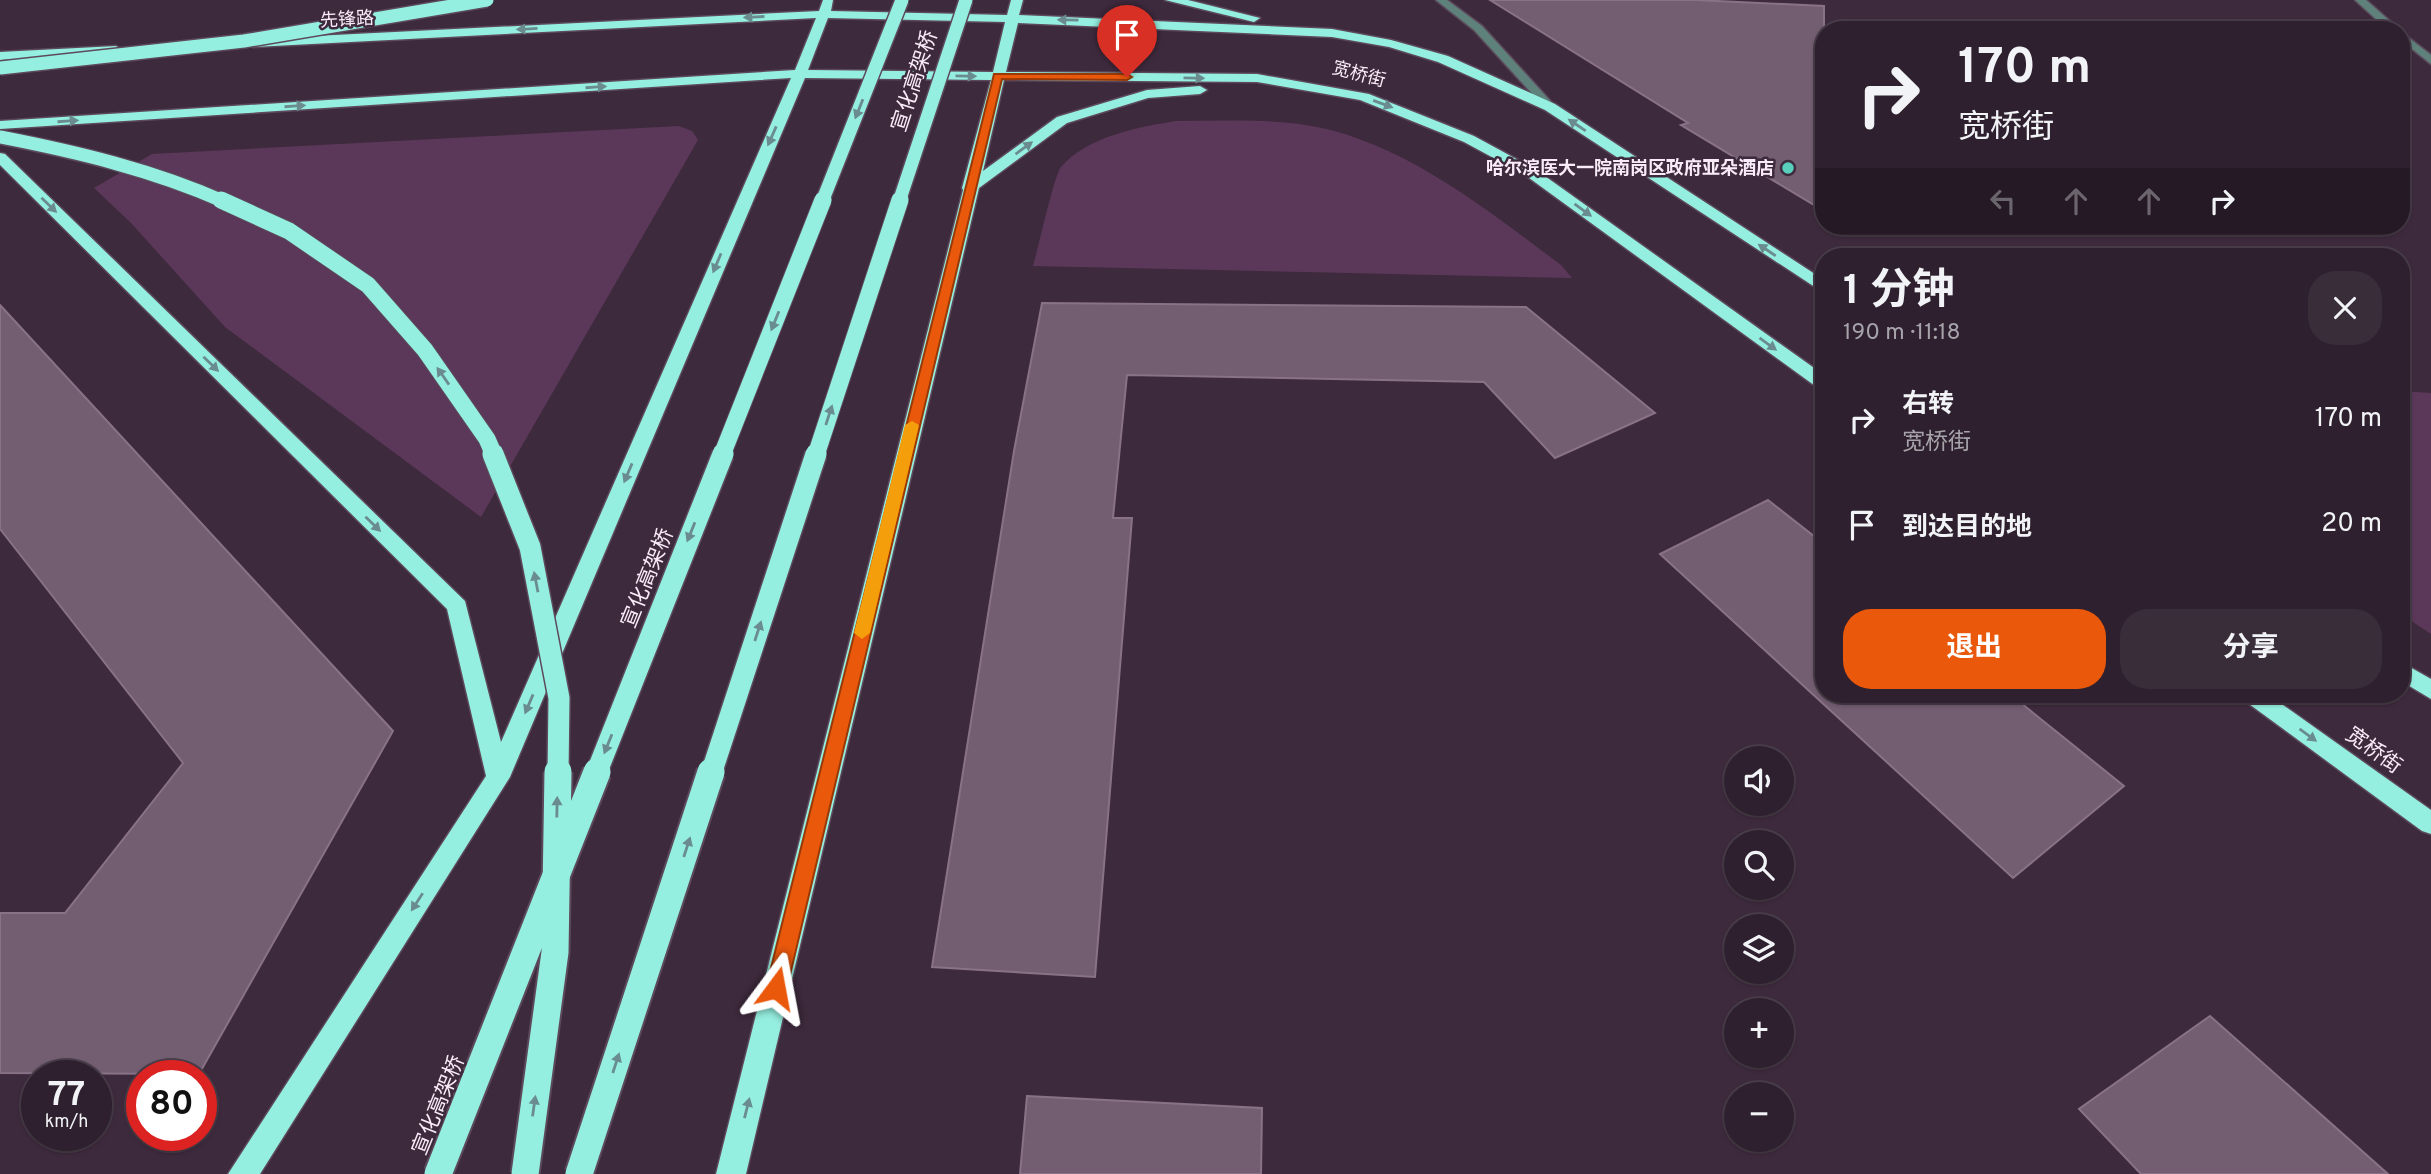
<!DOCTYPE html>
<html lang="zh">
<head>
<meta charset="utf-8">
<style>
  :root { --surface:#2e202e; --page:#3a2d3a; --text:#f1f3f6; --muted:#a7a3aa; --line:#493e4a; --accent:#ea580c }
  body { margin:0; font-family:Overpass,"Noto Sans SC",sans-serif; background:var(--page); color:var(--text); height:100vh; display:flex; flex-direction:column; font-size:26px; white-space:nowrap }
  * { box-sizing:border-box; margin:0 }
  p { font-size:23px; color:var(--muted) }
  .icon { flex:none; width:38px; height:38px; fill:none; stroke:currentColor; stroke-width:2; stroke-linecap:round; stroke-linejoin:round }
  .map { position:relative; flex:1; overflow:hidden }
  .drawer { position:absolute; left:1815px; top:248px; width:595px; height:455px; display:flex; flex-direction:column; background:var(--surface); border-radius:28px; box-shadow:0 2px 5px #0004,0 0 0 2px var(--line) }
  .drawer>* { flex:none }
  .top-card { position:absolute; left:1815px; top:21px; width:595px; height:214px; border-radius:28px; box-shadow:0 2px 5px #0004,0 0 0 2px var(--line); background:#2e202e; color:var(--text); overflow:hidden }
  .fabs { position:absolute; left:1724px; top:746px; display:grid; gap:14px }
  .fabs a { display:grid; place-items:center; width:70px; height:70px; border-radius:50%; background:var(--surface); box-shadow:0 2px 5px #0004,0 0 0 2px var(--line); font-size:35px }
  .speed { position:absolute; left:21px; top:1060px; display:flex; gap:14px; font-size:35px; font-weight:700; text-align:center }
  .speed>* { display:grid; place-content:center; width:91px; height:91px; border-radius:50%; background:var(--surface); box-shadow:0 2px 5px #0004,0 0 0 2px var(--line); line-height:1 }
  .speed small { font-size:18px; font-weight:400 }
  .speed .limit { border:10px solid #d22; background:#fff; color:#111 }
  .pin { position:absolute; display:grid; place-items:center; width:60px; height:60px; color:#fff; margin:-72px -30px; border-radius:50% 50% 50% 0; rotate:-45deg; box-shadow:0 0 7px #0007 }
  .pin .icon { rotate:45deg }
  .me { position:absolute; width:77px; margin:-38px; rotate:13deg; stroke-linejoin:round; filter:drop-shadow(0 0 5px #0008) }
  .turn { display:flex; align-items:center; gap:24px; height:147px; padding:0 28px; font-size:32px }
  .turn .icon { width:91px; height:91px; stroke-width:2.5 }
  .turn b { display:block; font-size:49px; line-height:60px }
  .lanes { display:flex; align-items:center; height:66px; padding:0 28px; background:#0003; justify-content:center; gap:35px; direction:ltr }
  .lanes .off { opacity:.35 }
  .round { display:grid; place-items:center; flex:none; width:74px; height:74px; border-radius:28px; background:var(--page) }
  .headline { display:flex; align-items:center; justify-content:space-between; height:119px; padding:0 28px }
  h1 { font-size:42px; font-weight:700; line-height:52px }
  .primary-button { display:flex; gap:14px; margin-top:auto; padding:14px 28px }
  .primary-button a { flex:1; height:80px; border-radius:28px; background:var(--accent); color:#fff; font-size:28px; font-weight:700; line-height:80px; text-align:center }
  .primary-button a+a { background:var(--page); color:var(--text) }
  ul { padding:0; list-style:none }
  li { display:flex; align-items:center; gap:21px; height:105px; padding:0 28px }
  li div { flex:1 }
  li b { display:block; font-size:26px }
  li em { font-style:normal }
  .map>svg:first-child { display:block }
  .green { fill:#5b3859 }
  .building { fill:#735d71; stroke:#897287; stroke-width:2 }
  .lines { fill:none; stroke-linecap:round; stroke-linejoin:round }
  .minor-casing { stroke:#5c495b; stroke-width:3 }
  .highway-casing { stroke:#5c495b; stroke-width:3 }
  .minor { fill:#5f817b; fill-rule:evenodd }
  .highway { fill:#95efe0; fill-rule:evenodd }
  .highway-bridge-far3-casing { stroke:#5c495b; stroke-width:16; stroke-linecap:butt }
  .highway-bridge-far2-casing { stroke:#5c495b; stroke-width:19; stroke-linecap:butt }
  .highway-bridge-far1-casing { stroke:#5c495b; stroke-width:24; stroke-linecap:butt }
  .highway-bridge-casing { stroke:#5c495b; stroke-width:31; stroke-linecap:butt }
  .highway-bridge-far3 { stroke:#95efe0; stroke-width:13 }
  .highway-bridge-far2 { stroke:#95efe0; stroke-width:17 }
  .highway-bridge-far1 { stroke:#95efe0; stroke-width:21 }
  .highway-bridge { stroke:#95efe0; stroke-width:27 }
  .oneway { fill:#6a8c8e }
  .route { fill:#ea580c; stroke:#983908; stroke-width:2 }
  .slow { fill:#f59e0b }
  .poi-dot { fill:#5acebd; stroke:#3e2a3d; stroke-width:2.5 }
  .labels { text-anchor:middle; stroke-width:5; stroke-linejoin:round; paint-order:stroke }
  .far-street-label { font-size:18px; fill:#f9ecf8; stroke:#3e2a3d }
  .far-poi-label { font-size:18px; font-weight:bold; fill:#f9ecf8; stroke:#3e2a3d; text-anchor:end }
  .street-label { font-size:21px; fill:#f9ecf8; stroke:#3e2a3d }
</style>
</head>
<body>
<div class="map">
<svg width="2431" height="1174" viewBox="0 0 2431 1174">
  <rect width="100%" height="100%" fill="#3e2a3d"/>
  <g class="green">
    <path d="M1176,121C1217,121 1259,119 1299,124C1396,136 1486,209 1561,265L1572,278L1033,266C1038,250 1054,175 1061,167C1088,136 1139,127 1176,121Z"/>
    <path d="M679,126L692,131L698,140L481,517L225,327L131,223L94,188L152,154Z"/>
    <path d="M2401,391L2431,393V634L2401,614Z"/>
  </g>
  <g class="building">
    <path d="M1490,0H1696L1824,6V211L1681,125L1688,123Z"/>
    <path d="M1042,303L1526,307L1655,413L1555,458L1484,382L1127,375L1113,518H1132L1095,977L932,967L1014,451Z"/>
    <path d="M0,305L393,731L199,1074L0,1073V913H65L183,763L0,529Z"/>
    <path d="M1768,500L1824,544V695H2011L2124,786L2013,878L1660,554Z"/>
    <path d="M2210,1016L2388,1174H2141L2079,1109Z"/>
    <path d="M1027,1096L1262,1108L1261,1174H1020Z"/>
  </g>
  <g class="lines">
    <defs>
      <g id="minor">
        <path d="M1436,0H1447L1482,26L1554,105V109H1546L1474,30Z"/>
        <path d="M2355,0H2366L2400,30H2388Z"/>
        <path d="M2401,32L2431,55V64L2401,40Z"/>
      </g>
      <g id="highway">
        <path d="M823,0H833L831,11L1007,15L1011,0H1023L1019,15L1332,29L1391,40L1448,56L1555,104L1824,280V293L1545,110L1438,62L1389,47L1332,37L1018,23L1006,72L1257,74L1369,94L1474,136L1535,169L1824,375V389L1818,388L1525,175L1464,142L1360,100L1257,82L1004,80L983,171L1057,117L1147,90L1200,86L1207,90L1200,94L1148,98L1067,123L979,188L746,1174H716L963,190L962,188L991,80L805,78L510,777L260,1174H228L486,776L447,609L0,165V153L5,154L465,601L501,742L791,78L0,129V121L795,70L816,18L253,47L247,43L253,39L819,11ZM828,18L1005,22L993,72L808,70Z"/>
        <path d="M1165,0H1188L1260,18L1254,22Z"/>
        <path d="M116,46L122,50L121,53L0,60V52Z"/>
        <path d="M2401,662L2431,679V699L2401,681Z"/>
        <path d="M2242,695H2269L2431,810V834L2422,831L2245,701Z"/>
      </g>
    </defs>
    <use href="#minor" class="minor-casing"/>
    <use href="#highway" class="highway-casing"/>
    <use href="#minor" class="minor"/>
    <use href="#highway" class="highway"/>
    <defs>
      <g id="highway-bridge-far3">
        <path d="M0,68L244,41L487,0"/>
        <path d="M0,137C77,152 153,170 225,202"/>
        <path d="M822,202L902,0"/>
        <path d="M899,202L966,0"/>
      </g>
      <g id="highway-bridge-far2">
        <path d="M221,200L289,231L368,285L425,350L487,439L494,455"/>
        <path d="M722,455L823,200"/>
        <path d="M816,455L900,200"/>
      </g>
      <g id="highway-bridge-far1">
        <path d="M493,454L530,547L559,698L558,774"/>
        <path d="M596,774L723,454"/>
        <path d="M711,774L816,454"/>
      </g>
      <g id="highway-bridge">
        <path d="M438,1174L597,772"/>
        <path d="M525,1174L555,952L558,772"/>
        <path d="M579,1174L711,772"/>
      </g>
    </defs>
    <use href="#highway-bridge-far3" class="highway-bridge-far3-casing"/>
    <use href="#highway-bridge-far2" class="highway-bridge-far2-casing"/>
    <use href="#highway-bridge-far1" class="highway-bridge-far1-casing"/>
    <use href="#highway-bridge" class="highway-bridge-casing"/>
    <use href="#highway-bridge-far3" class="highway-bridge-far3"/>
    <use href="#highway-bridge-far2" class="highway-bridge-far2"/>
    <use href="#highway-bridge-far1" class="highway-bridge-far1"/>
    <use href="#highway-bridge" class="highway-bridge"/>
  </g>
  <defs><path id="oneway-solid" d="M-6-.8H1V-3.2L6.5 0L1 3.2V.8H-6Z" transform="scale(1.75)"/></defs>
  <g class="oneway">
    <use href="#oneway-solid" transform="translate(754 17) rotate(177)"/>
    <use href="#oneway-solid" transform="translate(1068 20) rotate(-179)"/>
    <use href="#oneway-solid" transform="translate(527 29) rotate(177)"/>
    <use href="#oneway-solid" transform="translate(966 76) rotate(1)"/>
    <use href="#oneway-solid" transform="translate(1194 78) rotate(1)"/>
    <use href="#oneway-solid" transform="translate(596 87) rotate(-4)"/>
    <use href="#oneway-solid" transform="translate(1383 104) rotate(20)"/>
    <use href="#oneway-solid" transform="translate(295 106) rotate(-4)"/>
    <use href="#oneway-solid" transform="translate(859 109) rotate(112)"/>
    <use href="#oneway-solid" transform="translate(68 121) rotate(-4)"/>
    <use href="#oneway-solid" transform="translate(1577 125) rotate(-146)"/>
    <use href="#oneway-solid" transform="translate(772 136) rotate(114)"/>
    <use href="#oneway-solid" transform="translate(1024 148) rotate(-36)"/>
    <use href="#oneway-solid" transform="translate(49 205) rotate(44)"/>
    <use href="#oneway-solid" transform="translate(1583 210) rotate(36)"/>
    <use href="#oneway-solid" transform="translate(1767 250) rotate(-146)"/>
    <use href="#oneway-solid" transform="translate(717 263) rotate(113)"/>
    <use href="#oneway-solid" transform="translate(775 321) rotate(112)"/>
    <use href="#oneway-solid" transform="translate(1768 344) rotate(36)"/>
    <use href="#oneway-solid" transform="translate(211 364) rotate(44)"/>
    <use href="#oneway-solid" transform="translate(443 376) rotate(-125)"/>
    <use href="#oneway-solid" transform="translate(829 415) rotate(-72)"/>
    <use href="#oneway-solid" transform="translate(628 473) rotate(113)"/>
    <use href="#oneway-solid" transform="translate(373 524) rotate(44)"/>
    <use href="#oneway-solid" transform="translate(691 532) rotate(112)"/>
    <use href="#oneway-solid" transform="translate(536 582) rotate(-101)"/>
    <use href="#oneway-solid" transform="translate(758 631) rotate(-72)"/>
    <use href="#oneway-solid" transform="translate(529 704) rotate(113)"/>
    <use href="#oneway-solid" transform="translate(2308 735) rotate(36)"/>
    <use href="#oneway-solid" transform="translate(608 744) rotate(112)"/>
    <use href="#oneway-solid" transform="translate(557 807) rotate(-89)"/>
    <use href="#oneway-solid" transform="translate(687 847) rotate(-72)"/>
    <use href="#oneway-solid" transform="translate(417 902) rotate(123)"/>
    <use href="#oneway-solid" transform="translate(616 1063) rotate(-72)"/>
    <use href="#oneway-solid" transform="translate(534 1106) rotate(-82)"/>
    <use href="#oneway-solid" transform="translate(747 1108) rotate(-76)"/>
  </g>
  <path class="route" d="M994,74H1127L1132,77L1127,80L1002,79L787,988L784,994L776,997L769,994L766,988Z"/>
  <path class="slow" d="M912,421L919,425L870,633L862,639L854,633L905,425Z"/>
  <circle class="poi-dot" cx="1788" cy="168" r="7"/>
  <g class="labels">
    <g class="far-street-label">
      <text transform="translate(347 19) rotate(-3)" y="6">先锋路</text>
      <text transform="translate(1359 74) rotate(15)" y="6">宽桥街</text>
    </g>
    <g class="far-poi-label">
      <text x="1774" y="174">哈尔滨医大一院南岗区政府亚朵酒店</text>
    </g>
    <g class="street-label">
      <text transform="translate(914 81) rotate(-72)" y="7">宣化高架桥</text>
      <text transform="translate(647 578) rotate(-68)" y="7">宣化高架桥</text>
      <text transform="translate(2374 750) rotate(36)" y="7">宽桥街</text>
      <text transform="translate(438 1105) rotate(-68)" y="7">宣化高架桥</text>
    </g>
  </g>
</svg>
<div class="fabs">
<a><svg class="icon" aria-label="sound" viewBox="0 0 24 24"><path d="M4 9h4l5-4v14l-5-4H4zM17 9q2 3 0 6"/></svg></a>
<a><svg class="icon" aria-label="search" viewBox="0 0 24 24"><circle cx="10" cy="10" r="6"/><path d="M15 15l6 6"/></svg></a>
<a><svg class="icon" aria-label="layers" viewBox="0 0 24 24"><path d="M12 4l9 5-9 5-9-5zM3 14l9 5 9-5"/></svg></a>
<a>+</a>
<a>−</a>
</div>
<div class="speed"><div>77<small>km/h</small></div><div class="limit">80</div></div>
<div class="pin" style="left:1127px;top:77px;background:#d93025"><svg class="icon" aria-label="arrive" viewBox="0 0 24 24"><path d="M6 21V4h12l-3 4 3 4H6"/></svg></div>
<svg class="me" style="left:776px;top:988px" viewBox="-20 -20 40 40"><path d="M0-17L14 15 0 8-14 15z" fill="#ea580c" stroke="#fff" stroke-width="4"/></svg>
<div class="top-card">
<div class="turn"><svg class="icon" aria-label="right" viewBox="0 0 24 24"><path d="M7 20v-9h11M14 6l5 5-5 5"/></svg><div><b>170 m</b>宽桥街</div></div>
<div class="lanes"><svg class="icon off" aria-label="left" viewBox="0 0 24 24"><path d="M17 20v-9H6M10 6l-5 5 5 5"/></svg><svg class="icon off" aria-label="ahead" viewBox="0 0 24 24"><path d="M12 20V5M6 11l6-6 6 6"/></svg><svg class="icon off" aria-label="ahead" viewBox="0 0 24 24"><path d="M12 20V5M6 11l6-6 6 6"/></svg><svg class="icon" aria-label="right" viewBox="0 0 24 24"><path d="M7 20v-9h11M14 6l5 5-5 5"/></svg></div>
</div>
<section class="drawer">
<div class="headline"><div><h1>1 分钟</h1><p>190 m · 11:18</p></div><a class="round"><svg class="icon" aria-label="close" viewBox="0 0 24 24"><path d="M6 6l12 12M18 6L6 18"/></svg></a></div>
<ul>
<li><svg class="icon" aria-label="right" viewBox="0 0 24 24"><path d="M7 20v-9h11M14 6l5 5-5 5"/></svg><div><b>右转</b><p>宽桥街</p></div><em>170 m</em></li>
<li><svg class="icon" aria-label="arrive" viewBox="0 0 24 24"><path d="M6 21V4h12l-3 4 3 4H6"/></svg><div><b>到达目的地</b></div><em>20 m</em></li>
</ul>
<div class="primary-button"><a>退出</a><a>分享</a></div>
</section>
</div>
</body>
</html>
